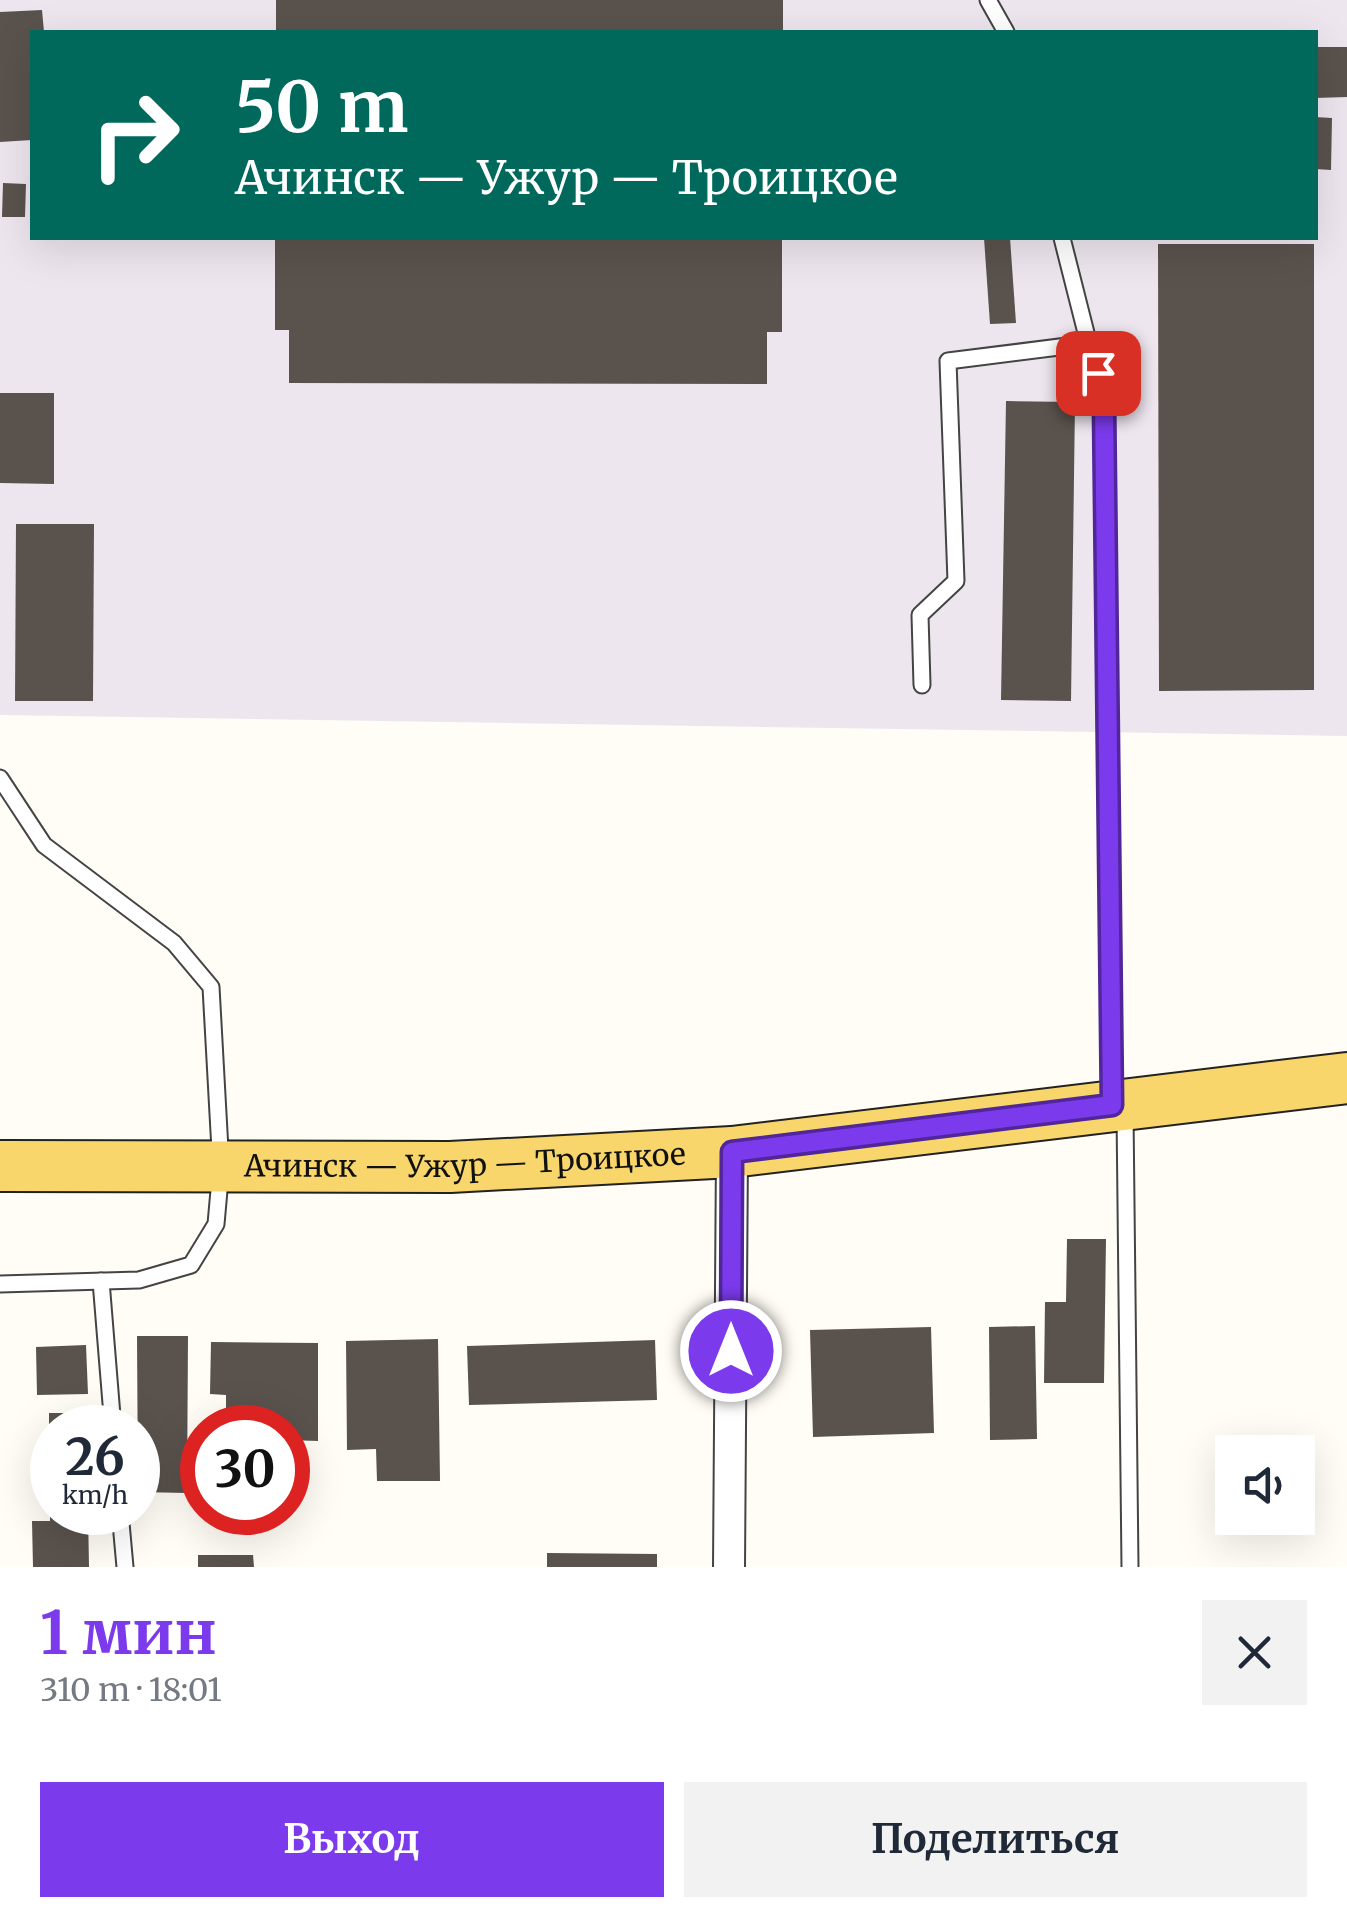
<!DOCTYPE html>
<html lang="ru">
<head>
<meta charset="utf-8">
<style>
  :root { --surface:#fff; --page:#f2f2f3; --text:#1f2937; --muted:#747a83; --accent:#7c3aed }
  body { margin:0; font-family:Merriweather,serif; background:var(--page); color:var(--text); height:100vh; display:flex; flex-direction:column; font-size:38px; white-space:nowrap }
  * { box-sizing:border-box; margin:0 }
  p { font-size:32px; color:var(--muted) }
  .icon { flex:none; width:55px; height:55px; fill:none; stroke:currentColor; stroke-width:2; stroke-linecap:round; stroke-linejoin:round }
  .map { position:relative; height:1567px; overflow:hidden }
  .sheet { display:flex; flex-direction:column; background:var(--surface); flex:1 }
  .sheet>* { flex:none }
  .guide { position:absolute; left:30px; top:30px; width:1288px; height:210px; border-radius:0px; box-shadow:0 10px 40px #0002; background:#00695c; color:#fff; overflow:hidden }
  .controls { position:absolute; left:1215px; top:1435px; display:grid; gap:20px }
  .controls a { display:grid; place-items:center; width:100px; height:100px; border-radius:0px; background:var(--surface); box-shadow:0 10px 40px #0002; font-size:50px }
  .speed { position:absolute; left:30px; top:1405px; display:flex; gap:20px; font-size:50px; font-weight:700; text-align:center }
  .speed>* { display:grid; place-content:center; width:130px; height:130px; border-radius:50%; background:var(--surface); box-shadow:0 10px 40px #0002; line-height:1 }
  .speed small { font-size:25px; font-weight:400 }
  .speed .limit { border:15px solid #d22; background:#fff; color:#111 }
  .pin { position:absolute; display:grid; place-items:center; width:85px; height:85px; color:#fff; margin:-42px; border-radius:20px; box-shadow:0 5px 15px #0006 }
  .me { position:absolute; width:110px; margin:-55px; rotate:0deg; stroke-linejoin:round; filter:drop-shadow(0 0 8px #0008) }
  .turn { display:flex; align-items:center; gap:35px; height:210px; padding:0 40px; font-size:45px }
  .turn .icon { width:130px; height:130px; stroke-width:2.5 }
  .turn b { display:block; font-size:70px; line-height:85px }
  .round { display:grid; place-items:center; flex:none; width:105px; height:105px; border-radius:0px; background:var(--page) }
  .overview { display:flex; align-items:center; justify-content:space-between; height:170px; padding:0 40px }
  h1 { font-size:60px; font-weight:700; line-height:75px; color:var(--accent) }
  .action { display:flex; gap:20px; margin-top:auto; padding:20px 40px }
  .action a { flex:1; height:115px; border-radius:0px; background:var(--accent); color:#fff; font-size:40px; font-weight:700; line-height:115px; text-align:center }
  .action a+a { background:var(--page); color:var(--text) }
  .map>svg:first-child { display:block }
  .industrial { fill:#eee6ef; fill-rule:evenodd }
  .building { fill:#5a524d }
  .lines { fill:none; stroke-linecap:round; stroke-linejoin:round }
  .service-casing { stroke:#444; stroke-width:19 }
  .minor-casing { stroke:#444; stroke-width:34 }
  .primary-casing { stroke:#222; stroke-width:54 }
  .service { stroke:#fff; stroke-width:15 }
  .minor { stroke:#fff; stroke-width:30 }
  .primary { stroke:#f9d66b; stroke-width:50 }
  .route-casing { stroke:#51269a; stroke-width:25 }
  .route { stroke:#7c3aed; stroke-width:18 }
  .labels { text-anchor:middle; stroke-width:10; stroke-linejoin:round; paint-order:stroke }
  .street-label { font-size:30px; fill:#111; stroke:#fff }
</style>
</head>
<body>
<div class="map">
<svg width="1347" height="1567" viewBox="0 0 1347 1567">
  <rect width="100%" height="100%" fill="#fffdf5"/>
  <path class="industrial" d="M0,0H1347V736L0,715ZM32,32H1315V238H32Z"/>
  <g class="building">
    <rect x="276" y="0" width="507" height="32"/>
    <path d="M42,10L44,32H32V140L0,142V12Z"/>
    <path d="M1315,47H1347V97L1315,98Z"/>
    <path d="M1315,117L1332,118L1331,170L1315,169Z"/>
    <path d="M3,183L26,184L25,217H2Z"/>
    <path d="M275,238H782V332H767V384L289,383V330H275Z"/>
    <path d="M984,238H1010L1016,323L990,324Z"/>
    <path d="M1158,244H1314V690L1159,691Z"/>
    <path d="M0,393H54V484L0,483Z"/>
    <path d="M1006,401L1075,402L1071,701L1001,700Z"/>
    <path d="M16,524H94L93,701H15Z"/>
    <path d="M1067,1239H1106L1104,1383H1044L1045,1302H1066Z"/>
    <path d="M1035,1326L1037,1439L990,1440L989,1327Z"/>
    <path d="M931,1327L934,1433L813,1437L810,1330Z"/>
    <path d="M137,1336H188L187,1493L138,1492Z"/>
    <path d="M438,1339L440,1481H377L376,1449L347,1450L346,1341Z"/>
    <path d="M655,1340L657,1400L469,1405L467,1346Z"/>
    <path d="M211,1342L318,1343V1441L288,1440V1428H226V1395L210,1394Z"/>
    <path d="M86,1345L88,1394L37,1395L36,1347Z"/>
    <rect x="49" y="1413" width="38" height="15"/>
    <path d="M50,1512H88L89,1567H33L32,1521H50Z"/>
    <path d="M547,1553L657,1554V1567H547Z"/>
    <path d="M198,1555H253L254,1567H198Z"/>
  </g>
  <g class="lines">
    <defs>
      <g id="service">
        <path d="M988,0L1006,32"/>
        <path d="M1062,238L1104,404L1112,1101"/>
        <path d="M922,685L920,615L956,581L948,361L1091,343"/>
        <path d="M0,778L44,845L174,943L211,987L221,1168L216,1224L191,1265L139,1280L0,1284"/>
        <path d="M1125,1113L1130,1567"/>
        <path d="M101,1281L113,1428"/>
        <path d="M120,1512L125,1567"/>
      </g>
      <path id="minor" d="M729,1567L732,1152"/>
      <g id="primary">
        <path id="s1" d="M0,1166L450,1167L732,1152L1347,1078"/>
      </g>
    </defs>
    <use href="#service" class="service-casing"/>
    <use href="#minor" class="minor-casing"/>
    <use href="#primary" class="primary-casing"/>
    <use href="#service" class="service"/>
    <use href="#minor" class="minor"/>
    <use href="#primary" class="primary"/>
  </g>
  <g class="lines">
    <defs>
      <path id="route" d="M731,1351L732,1152L1112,1105L1104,404L1098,373"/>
    </defs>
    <use href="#route" class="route-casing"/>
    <use href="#route" class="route"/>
  </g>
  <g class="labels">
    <g class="street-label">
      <text dy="10" stroke="none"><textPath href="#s1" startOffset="465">Ачинск — Ужур — Троицкое</textPath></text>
    </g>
  </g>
</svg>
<div class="controls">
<a><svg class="icon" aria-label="sound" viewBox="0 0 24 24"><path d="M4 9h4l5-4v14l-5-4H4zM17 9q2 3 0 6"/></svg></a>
</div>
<div class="speed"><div>26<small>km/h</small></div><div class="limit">30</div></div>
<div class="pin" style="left:1098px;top:373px;background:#d93025"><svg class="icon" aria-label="arrive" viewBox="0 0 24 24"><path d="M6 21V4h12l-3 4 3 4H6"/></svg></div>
<svg class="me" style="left:731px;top:1351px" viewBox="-20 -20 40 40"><circle r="17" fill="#7c3aed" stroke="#fff" stroke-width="3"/><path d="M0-11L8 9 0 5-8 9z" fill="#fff"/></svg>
<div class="guide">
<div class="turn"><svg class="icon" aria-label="right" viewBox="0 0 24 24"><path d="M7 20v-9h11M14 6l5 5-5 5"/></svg><div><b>50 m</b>Ачинск — Ужур — Троицкое</div></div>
</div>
</div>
<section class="sheet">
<div class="overview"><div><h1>1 мин</h1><p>310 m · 18:01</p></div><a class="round"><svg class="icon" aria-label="close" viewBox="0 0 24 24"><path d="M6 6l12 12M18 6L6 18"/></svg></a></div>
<div class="action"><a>Выход</a><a>Поделиться</a></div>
</section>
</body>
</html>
